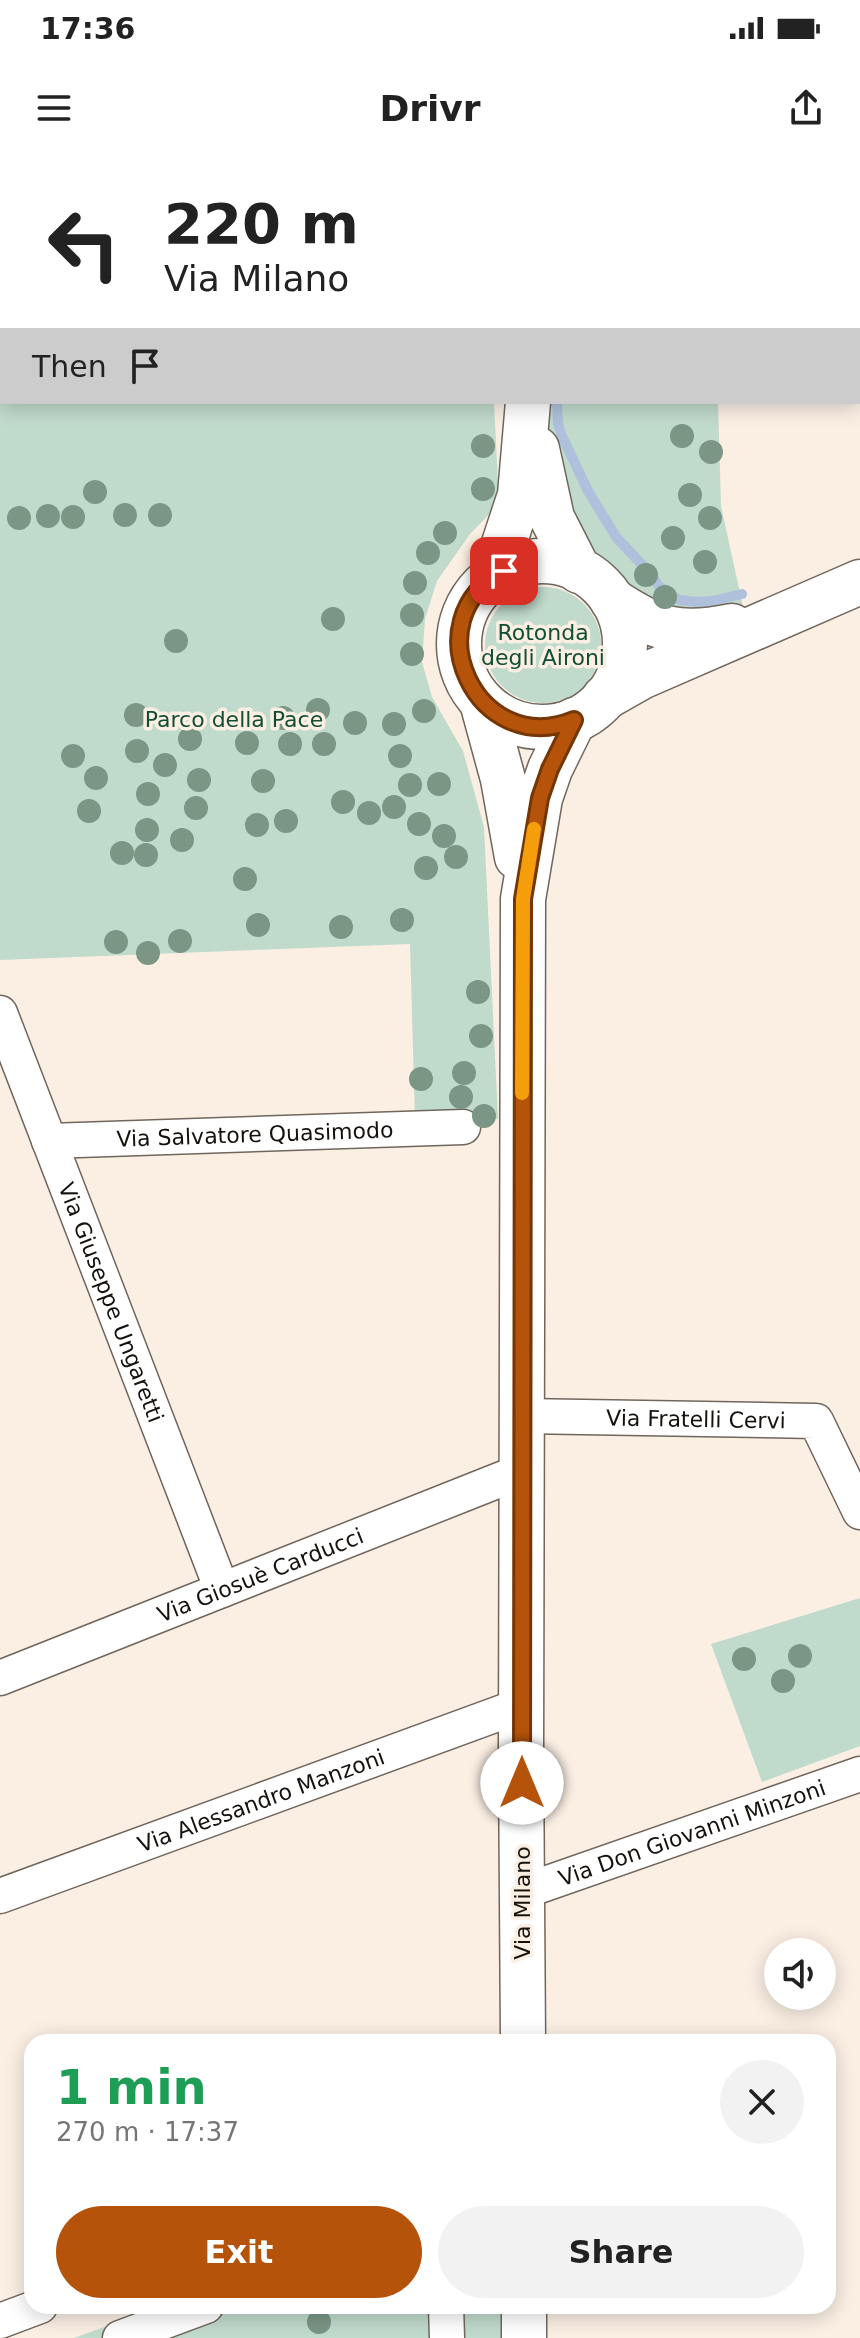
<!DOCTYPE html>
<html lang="en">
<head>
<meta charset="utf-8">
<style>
  :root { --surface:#fff; --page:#f2f2f2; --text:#222; --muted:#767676; --accent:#b45309 }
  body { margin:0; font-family:"DejaVu Sans",sans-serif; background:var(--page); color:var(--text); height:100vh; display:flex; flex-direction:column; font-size:30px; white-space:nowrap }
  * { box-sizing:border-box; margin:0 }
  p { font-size:26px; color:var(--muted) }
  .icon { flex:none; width:44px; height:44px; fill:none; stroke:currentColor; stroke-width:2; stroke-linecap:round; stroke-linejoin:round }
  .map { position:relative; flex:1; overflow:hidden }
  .sheet { position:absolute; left:24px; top:1874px; width:812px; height:280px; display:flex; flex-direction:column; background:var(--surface); border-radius:24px; box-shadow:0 4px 20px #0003 }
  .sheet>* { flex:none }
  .hud { position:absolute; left:0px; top:0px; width:860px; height:244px; box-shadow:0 4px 20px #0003; background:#fff; color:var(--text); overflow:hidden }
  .fabs { position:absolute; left:764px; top:1778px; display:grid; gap:16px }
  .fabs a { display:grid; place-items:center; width:72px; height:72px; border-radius:50%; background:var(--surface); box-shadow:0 4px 20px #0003; font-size:40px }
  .pin { position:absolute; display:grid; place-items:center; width:68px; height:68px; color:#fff; margin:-34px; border-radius:16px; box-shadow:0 4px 12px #0006 }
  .me { position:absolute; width:88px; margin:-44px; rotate:0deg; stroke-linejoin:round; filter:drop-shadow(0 0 6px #0008) }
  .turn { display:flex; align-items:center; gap:28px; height:168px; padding:0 32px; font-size:36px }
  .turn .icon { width:104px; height:104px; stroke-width:2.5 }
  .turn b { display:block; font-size:56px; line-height:68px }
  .then { display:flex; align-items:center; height:76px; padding:0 32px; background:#0003; gap:16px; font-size:30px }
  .round { display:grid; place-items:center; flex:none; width:84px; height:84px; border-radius:42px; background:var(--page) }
  .head { display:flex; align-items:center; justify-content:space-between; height:136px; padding:0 32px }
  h1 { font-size:48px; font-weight:700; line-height:60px; color:#1e9e55 }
  .action { display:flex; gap:16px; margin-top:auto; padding:16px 32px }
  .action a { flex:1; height:92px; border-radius:48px; background:var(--accent); color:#fff; font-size:32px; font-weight:700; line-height:92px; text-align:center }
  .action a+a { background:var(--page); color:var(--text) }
  .status { display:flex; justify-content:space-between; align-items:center; height:56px; padding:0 40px; background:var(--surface); direction:ltr }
  .status svg { height:22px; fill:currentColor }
  header { display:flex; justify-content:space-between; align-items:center; height:104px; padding:0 32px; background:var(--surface); font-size:36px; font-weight:700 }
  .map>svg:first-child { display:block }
  .green { fill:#c0dacc }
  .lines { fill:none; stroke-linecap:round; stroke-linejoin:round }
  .stream { stroke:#aec0db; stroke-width:10 }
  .street-casing { stroke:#70665c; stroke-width:37 }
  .secondary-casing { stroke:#70665c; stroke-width:47 }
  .street { stroke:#fff; stroke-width:34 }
  .secondary { stroke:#fff; stroke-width:44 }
  .tree { fill:#7b9684 }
  .route-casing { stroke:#753606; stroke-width:20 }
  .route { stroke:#b45309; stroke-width:14 }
  .slow { stroke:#f59e0b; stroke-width:14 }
  .labels { text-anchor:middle; stroke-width:7; stroke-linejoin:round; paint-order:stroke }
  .park-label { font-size:22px; fill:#124e36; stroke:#fbefe4 }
  .street-label { font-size:22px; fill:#15110d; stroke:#fbefe4 }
</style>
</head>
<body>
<div class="status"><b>17:36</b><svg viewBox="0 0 49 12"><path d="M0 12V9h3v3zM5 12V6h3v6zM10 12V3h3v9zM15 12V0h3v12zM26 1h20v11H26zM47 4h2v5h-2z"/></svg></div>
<header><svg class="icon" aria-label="menu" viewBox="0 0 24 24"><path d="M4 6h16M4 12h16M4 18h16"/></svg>Drivr<svg class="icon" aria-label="share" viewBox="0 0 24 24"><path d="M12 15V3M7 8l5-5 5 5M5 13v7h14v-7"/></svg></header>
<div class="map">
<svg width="860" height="2178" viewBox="0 0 860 2178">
  <rect width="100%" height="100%" fill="#fbefe4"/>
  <g class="green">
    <path d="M0,0H483V2H2V242H494L499,344L470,374L437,421L425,459L422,502L432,537L463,591L484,667L498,959H415L410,784L0,800Z"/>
    <path d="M546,242H718L721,346L745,456L660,458L617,422L588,393L552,316Z"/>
    <circle cx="543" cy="485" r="58"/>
    <path d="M860,1438V1586L762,1622L711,1484Z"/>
    <path d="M163,2146H505V2178H74Z"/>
  </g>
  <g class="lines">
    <g class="stream">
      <path d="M541,0V2"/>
      <path d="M557,242L558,264L562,276L588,331L616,377L649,412L659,426L679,440L697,442L712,441L742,434"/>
    </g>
    <defs>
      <g id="street">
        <path id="s1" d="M0,853L222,1430"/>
        <path id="s2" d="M49,981L463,967"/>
        <path id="s3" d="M522,1256L816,1261L860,1352"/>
        <path id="s4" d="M0,1518L522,1311"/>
        <path id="s5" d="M522,1732L860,1614"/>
        <path id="s6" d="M0,1736L522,1545"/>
        <path d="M446,2146L447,2178"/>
        <path d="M0,2161L40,2146"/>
        <path d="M120,2178L206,2146"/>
      </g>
      <g id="secondary">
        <path d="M515,0L516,2"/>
        <path d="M537,289L552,358L579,411"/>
        <circle cx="542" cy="484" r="83"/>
        <path d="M493,417L520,335L528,242"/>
        <path d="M612,440C657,470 678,477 732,466"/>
        <path d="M604,538L641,517L860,422"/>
        <path d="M482,542L503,619L517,697"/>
        <path d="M523,1882L521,1596L523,739L540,638L550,609L574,560"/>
        <path d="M524,2146V2178"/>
      </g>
    </defs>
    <use href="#street" class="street-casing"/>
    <use href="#secondary" class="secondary-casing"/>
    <use href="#street" class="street"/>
    <use href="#secondary" class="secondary"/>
  </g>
  <g class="tree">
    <circle cx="682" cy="276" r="12"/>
    <circle cx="483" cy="286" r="12"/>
    <circle cx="711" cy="292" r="12"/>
    <circle cx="483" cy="329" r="12"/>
    <circle cx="95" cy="332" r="12"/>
    <circle cx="690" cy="335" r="12"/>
    <circle cx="125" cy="355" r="12"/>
    <circle cx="160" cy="355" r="12"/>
    <circle cx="48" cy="356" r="12"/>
    <circle cx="73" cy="357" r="12"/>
    <circle cx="19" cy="358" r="12"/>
    <circle cx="710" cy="358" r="12"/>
    <circle cx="445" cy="373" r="12"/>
    <circle cx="673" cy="378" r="12"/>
    <circle cx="428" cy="393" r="12"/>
    <circle cx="705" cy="402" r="12"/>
    <circle cx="646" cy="415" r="12"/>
    <circle cx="415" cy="423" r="12"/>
    <circle cx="665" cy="437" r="12"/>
    <circle cx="412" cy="455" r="12"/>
    <circle cx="333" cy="459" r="12"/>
    <circle cx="176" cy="481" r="12"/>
    <circle cx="412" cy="494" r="12"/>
    <circle cx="318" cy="550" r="12"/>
    <circle cx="424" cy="551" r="12"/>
    <circle cx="136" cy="555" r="12"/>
    <circle cx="283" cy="558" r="12"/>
    <circle cx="355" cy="563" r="12"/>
    <circle cx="394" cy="564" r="12"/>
    <circle cx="190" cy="579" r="12"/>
    <circle cx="247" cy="583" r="12"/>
    <circle cx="290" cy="584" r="12"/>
    <circle cx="324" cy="584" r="12"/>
    <circle cx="137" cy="591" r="12"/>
    <circle cx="73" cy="596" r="12"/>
    <circle cx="400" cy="596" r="12"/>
    <circle cx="165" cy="605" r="12"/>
    <circle cx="96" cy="618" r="12"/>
    <circle cx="199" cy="620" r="12"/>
    <circle cx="263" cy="621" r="12"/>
    <circle cx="439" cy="624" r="12"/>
    <circle cx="410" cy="625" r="12"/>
    <circle cx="148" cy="634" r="12"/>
    <circle cx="343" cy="642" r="12"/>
    <circle cx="394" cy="647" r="12"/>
    <circle cx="196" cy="648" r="12"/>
    <circle cx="89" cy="651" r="12"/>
    <circle cx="369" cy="653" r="12"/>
    <circle cx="286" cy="661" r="12"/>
    <circle cx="419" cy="664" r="12"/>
    <circle cx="257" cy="665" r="12"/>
    <circle cx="147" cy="670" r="12"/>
    <circle cx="444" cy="676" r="12"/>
    <circle cx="182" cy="680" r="12"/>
    <circle cx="122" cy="693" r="12"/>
    <circle cx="146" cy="695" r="12"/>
    <circle cx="456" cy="697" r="12"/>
    <circle cx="426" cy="708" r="12"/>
    <circle cx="245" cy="719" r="12"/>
    <circle cx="402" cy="760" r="12"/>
    <circle cx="258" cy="765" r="12"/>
    <circle cx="341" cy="767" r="12"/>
    <circle cx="180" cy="781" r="12"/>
    <circle cx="116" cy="782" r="12"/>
    <circle cx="148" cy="793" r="12"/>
    <circle cx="478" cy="832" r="12"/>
    <circle cx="481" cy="876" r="12"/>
    <circle cx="464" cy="913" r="12"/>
    <circle cx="421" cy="919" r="12"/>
    <circle cx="461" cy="937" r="12"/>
    <circle cx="484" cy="956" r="12"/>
    <circle cx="800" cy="1496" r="12"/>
    <circle cx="744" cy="1499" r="12"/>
    <circle cx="783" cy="1521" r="12"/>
    <circle cx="319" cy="2162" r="12"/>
  </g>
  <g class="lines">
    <defs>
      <path id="route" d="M504,411C411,459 477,600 574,560L550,609L540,638L523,739L522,1623"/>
    </defs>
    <use href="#route" class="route-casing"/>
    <use href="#route" class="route"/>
    <path class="slow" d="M522,933L523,739L534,669"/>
  </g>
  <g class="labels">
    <g class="park-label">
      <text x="543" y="480">Rotonda<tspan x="543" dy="25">degli Aironi</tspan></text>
      <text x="234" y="567">Parco della Pace</text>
    </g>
    <g class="street-label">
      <text dy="8" stroke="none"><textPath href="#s2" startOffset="206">Via Salvatore Quasimodo</textPath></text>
      <text dy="8" stroke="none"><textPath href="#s1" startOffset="310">Via Giuseppe Ungaretti</textPath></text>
      <text dy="8" stroke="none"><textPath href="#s3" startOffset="174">Via Fratelli Cervi</textPath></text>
      <text dy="8" stroke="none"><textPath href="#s4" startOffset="280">Via Giosuè Carducci</textPath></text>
      <text dy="8" stroke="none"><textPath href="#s6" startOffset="278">Via Alessandro Manzoni</textPath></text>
      <text dy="8" stroke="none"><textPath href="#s5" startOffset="180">Via Don Giovanni Minzoni</textPath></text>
      <text transform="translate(522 1743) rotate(-90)" y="8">Via Milano</text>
    </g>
  </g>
</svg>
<div class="fabs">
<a><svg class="icon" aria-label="sound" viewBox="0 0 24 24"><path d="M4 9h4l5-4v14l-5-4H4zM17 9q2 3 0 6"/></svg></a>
</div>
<div class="pin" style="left:504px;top:411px;background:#d93025"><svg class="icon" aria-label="arrive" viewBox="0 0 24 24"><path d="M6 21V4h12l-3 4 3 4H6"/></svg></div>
<svg class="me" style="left:522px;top:1623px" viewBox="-20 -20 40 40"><circle r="19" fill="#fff"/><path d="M0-13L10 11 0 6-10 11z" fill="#b45309"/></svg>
<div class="hud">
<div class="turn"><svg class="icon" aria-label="left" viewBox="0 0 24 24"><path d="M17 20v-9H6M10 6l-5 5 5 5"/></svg><div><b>220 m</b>Via Milano</div></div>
<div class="then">Then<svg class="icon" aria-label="arrive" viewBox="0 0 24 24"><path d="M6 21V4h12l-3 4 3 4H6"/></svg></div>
</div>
<section class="sheet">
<div class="head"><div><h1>1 min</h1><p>270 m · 17:37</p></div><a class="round"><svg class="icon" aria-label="close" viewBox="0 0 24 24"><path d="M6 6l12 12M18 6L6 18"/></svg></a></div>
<div class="action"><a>Exit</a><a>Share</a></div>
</section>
</div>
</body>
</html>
